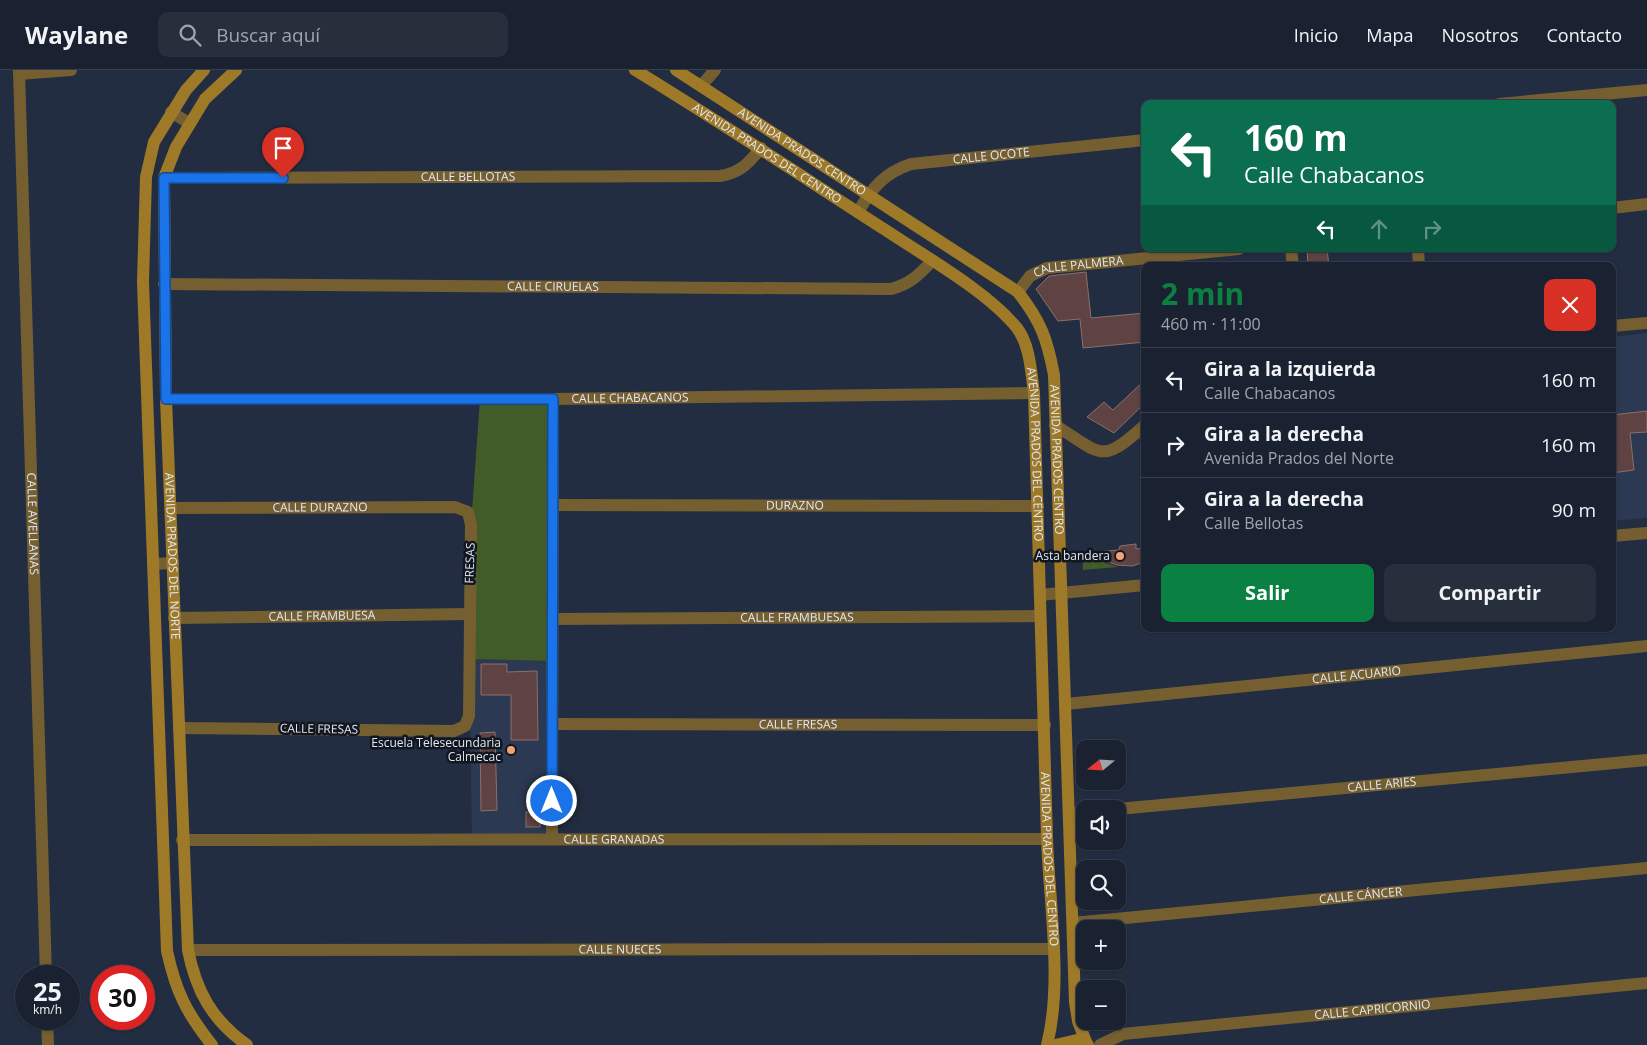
<!DOCTYPE html>
<html lang="es">
<head>
<meta charset="utf-8">
<style>
  :root { --surface:#1a2231; --page:#272f3d; --text:#f1f3f6; --muted:#9fa4ab; --line:#383f4d; --accent:#0b8043 }
  body { margin:0; font-family:"Open Sans",sans-serif; background:var(--page); color:var(--text); height:100vh; display:flex; flex-direction:column; font-size:19px; white-space:nowrap }
  * { box-sizing:border-box; margin:0 }
  p { font-size:16px; color:var(--muted) }
  .icon { flex:none; width:28px; height:28px; fill:none; stroke:currentColor; stroke-width:2; stroke-linecap:round; stroke-linejoin:round }
  .map { position:relative; flex:1; overflow:hidden }
  .panel { position:absolute; left:1141px; top:192px; width:475px; height:370px; display:flex; flex-direction:column; background:var(--surface); border-radius:10px; box-shadow:0 1px 4px #0004,0 0 0 1px var(--line) }
  .panel>* { flex:none }
  .banner { position:absolute; left:1141px; top:30px; width:475px; height:152px; border-radius:10px; box-shadow:0 1px 4px #0004,0 0 0 1px var(--line); background:#0b6e4f; color:#fff; overflow:hidden }
  .needle { width:32px; rotate:252deg }
  .buttons { position:absolute; left:1076px; top:670px; display:grid; gap:10px }
  .buttons a { display:grid; place-items:center; width:50px; height:50px; border-radius:10px; background:var(--surface); box-shadow:0 1px 4px #0004,0 0 0 1px var(--line); font-size:25px }
  .speed { position:absolute; left:15px; top:895px; display:flex; gap:10px; font-size:25px; font-weight:700; text-align:center }
  .speed>* { display:grid; place-content:center; width:65px; height:65px; border-radius:50%; background:var(--surface); box-shadow:0 1px 4px #0004,0 0 0 1px var(--line); line-height:1 }
  .speed small { font-size:12px; font-weight:400 }
  .speed .limit { border:8px solid #d22; background:#fff; color:#111 }
  .pin { position:absolute; display:grid; place-items:center; width:42px; height:42px; color:#fff; margin:-51px -21px; border-radius:50% 50% 50% 0; rotate:-45deg; box-shadow:0 0 5px #0007 }
  .pin .icon { rotate:45deg }
  .me { position:absolute; width:55px; margin:-28px; rotate:0deg; stroke-linejoin:round; filter:drop-shadow(0 0 4px #0008) }
  .turn { display:flex; align-items:center; gap:18px; height:105px; padding:0 20px; font-size:22px }
  .turn .icon { width:65px; height:65px; stroke-width:2.5 }
  .turn b { display:block; font-size:35px; line-height:42px }
  .lanes { display:flex; align-items:center; height:48px; padding:0 20px; background:#0003; justify-content:center; gap:25px; direction:ltr }
  .lanes .off { opacity:.35 }
  .round { display:grid; place-items:center; flex:none; width:52px; height:52px; border-radius:10px; background:var(--page) }
  .summary { display:flex; align-items:center; justify-content:space-between; height:85px; padding:0 20px }
  h1 { font-size:30px; font-weight:700; line-height:38px; color:var(--accent) }
  .button { display:flex; gap:10px; margin-top:auto; padding:10px 20px }
  .button a { flex:1; height:58px; border-radius:10px; background:var(--accent); color:#fff; font-size:20px; font-weight:700; line-height:58px; text-align:center }
  .button a+a { background:var(--page); color:var(--text) }
  ul { padding:0; list-style:none }
  li { display:flex; align-items:center; gap:15px; height:65px; padding:0 20px; border-top:1px solid var(--line) }
  li div { flex:1 }
  li b { display:block; font-size:19px }
  li em { font-style:normal }
  header { display:flex; align-items:center; gap:30px; box-sizing:border-box; height:70px; padding:0 25px; background:var(--surface); border-bottom:1px solid var(--line) }
  header strong { font-size:24px }
  nav { display:flex; gap:28px; margin-inline-start:auto; font-size:18px }
  .search { width:350px; height:45px; background:var(--page); display:flex; align-items:center; gap:12px; box-sizing:border-box; padding:0 18px; border-radius:10px; color:var(--muted); font-size:19px }
  .map>svg:first-child { display:block }
  .built { fill:#2c3952 }
  .green { fill:#415b29 }
  .building { fill:#5e4342; stroke:#8c6e6d }
  .lines { fill:none; stroke-linecap:round; stroke-linejoin:round }
  .street { stroke:#755f31; stroke-width:12 }
  .secondary { stroke:#9e7928; stroke-width:12 }
  .route-casing { stroke:#114b97; stroke-width:12 }
  .route { stroke:#1a73e8; stroke-width:9 }
  .poi-dot { fill:#efa376; stroke:#11161f; stroke-width:2 }
  .labels { text-anchor:middle; stroke-width:5; stroke-linejoin:round; paint-order:stroke }
  .street-label { font-size:12px; fill:#e0e8f5; stroke:#11161f }
  .poi-label { font-size:12px; fill:#e0e8f5; stroke:#11161f; text-anchor:end }
</style>
</head>
<body>
<header>
<strong>Waylane</strong>
<div class="search"><svg class="icon" aria-label="search" viewBox="0 0 24 24"><circle cx="10" cy="10" r="6"/><path d="M15 15l6 6"/></svg>Buscar aquí</div>
<nav><a>Inicio</a><a>Mapa</a><a>Nosotros</a><a>Contacto</a></nav>
</header>
<div class="map">
<svg width="1647" height="975" viewBox="0 0 1647 975">
  <rect width="100%" height="100%" fill="#232d41"/>
  <g class="built">
    <path d="M1647,263V448L1613,451V267Z"/>
    <path d="M469,589L553,591L552,769H472Z"/>
  </g>
  <g class="green">
    <path d="M480,329H553V591L469,589L471,455Z"/>
    <path d="M1083,481L1103,492L1118,497L1083,500Z"/>
  </g>
  <g class="building">
    <path d="M1307,179H1327L1329,196H1308Z"/>
    <path d="M1086,202L1091,248L1145,243V272L1083,278L1080,249L1058,251L1036,219L1049,206Z"/>
    <path d="M1145,310V333L1114,363L1087,347L1104,332L1113,340Z"/>
    <path d="M1647,341V362L1630,363L1634,400L1612,403V345Z"/>
    <path d="M1136,474V479L1145,478V492L1132,496L1117,495L1082,483L1119,480L1120,476Z"/>
    <path d="M481,594H507V602L537,601L538,670H511V625H481Z"/>
    <path d="M495,662L497,740L481,741L480,663Z"/>
    <rect x="526" y="742" width="14" height="15"/>
  </g>
  <g class="lines">
    <g class="street">
      <path id="s1" d="M19,0L46,906"/>
      <path d="M19,4L71,0"/>
      <path d="M701,16L715,0"/>
      <path d="M1499,34L1647,20"/>
      <path d="M171,42L189,53"/>
      <path id="s2" d="M164,108L720,106C740,103 749,93 761,78"/>
      <path d="M1612,138L1647,134"/>
      <path id="s3" d="M858,142C872,118 884,103 911,94L1145,70"/>
      <path d="M1291,179L1293,196"/>
      <path d="M1418,179L1419,196"/>
      <path id="s4" d="M164,214L891,219C910,214 919,205 932,191"/>
      <path id="s5" d="M1018,222L1030,206L1047,198L1239,179"/>
      <path d="M1612,256L1647,253"/>
      <path id="s6" d="M166,329H553L1034,323"/>
      <path d="M1055,355C1102,385 1101,395 1145,355"/>
      <path id="s7" d="M553,435L1038,436"/>
      <path id="s8" d="M171,438L455,437L468,442L471,455L469,646L465,656L454,661L179,658"/>
      <path d="M1612,466L1647,463"/>
      <path d="M153,494L173,493"/>
      <path d="M1040,525L1145,515"/>
      <path id="s9" d="M174,548L469,544"/>
      <path id="s10" d="M553,549L1040,546"/>
      <path id="s11" d="M1066,634L1647,576"/>
      <path id="s12" d="M552,654L1045,655"/>
      <path id="s13" d="M1118,739L1647,690"/>
      <path d="M1069,744L1085,742"/>
      <path d="M552,769L553,329"/>
      <path id="s14" d="M182,770L1047,769"/>
      <path id="s15" d="M1073,853L1647,798"/>
      <path id="s16" d="M188,880L1053,879"/>
      <path d="M47,949L48,975"/>
      <path id="s17" d="M1100,975L1123,964L1647,913"/>
    </g>
    <g class="secondary">
      <path d="M204,0L186,20L154,72L146,107L143,212L167,881C176,922 186,942 212,975"/>
      <path id="s18" d="M236,0L205,29L176,77L164,108L166,329L188,880C196,921 212,950 247,975"/>
      <path id="s19" d="M635,0C720,52 803,107 887,161C926,187 988,222 1017,258C1030,275 1031,302 1034,323C1039,471 1042,620 1047,768C1049,832 1063,913 1047,975"/>
      <path id="s20" d="M676,0L1018,222C1041,252 1047,268 1054,305L1075,932L1078,951L1086,972"/>
      <path d="M1055,975L1077,970L1088,975"/>
    </g>
  </g>
  <g class="lines">
    <defs>
      <path id="route" d="M283,108H164L166,329H553L552,731"/>
    </defs>
    <use href="#route" class="route-casing"/>
    <use href="#route" class="route"/>
  </g>
  <g class="poi-dot">
    <circle cx="1120" cy="486" r="5"/>
    <circle cx="511" cy="680" r="5"/>
  </g>
  <g class="labels">
    <g class="street-label">
      <text dy="4" stroke="none"><textPath href="#s20" startOffset="150">AVENIDA PRADOS CENTRO</textPath></text>
      <text dy="4" stroke="none"><textPath href="#s19" startOffset="156">AVENIDA PRADOS DEL CENTRO</textPath></text>
      <text dy="4" stroke="none"><textPath href="#s3" startOffset="154">CALLE OCOTE</textPath></text>
      <text dy="4" stroke="none"><textPath href="#s2" startOffset="304">CALLE BELLOTAS</textPath></text>
      <text dy="4" stroke="none"><textPath href="#s5" startOffset="70">CALLE PALMERA</textPath></text>
      <text dy="4" stroke="none"><textPath href="#s4" startOffset="389">CALLE CIRUELAS</textPath></text>
      <text dy="4" stroke="none"><textPath href="#s6" startOffset="464">CALLE CHABACANOS</textPath></text>
      <text dy="4" stroke="none"><textPath href="#s19" startOffset="591">AVENIDA PRADOS DEL CENTRO</textPath></text>
      <text dy="4" stroke="none"><textPath href="#s20" startOffset="584">AVENIDA PRADOS CENTRO</textPath></text>
      <text dy="4" stroke="none"><textPath href="#s7" startOffset="242">DURAZNO</textPath></text>
      <text dy="4" stroke="none"><textPath href="#s8" startOffset="149">CALLE DURAZNO</textPath></text>
      <text dy="4" stroke="none"><textPath href="#s1" startOffset="454">CALLE AVELLANAS</textPath></text>
      <text dy="4" stroke="none"><textPath href="#s18" startOffset="510">AVENIDA PRADOS DEL NORTE</textPath></text>
      <text transform="translate(470 493) rotate(-88)" y="4">FRESAS</text>
      <text dy="4" stroke="none"><textPath href="#s9" startOffset="148">CALLE FRAMBUESA</textPath></text>
      <text dy="4" stroke="none"><textPath href="#s10" startOffset="244">CALLE FRAMBUESAS</textPath></text>
      <text dy="4" stroke="none"><textPath href="#s11" startOffset="292">CALLE ACUARIO</textPath></text>
      <text dy="4" stroke="none"><textPath href="#s12" startOffset="246">CALLE FRESAS</textPath></text>
      <text transform="translate(319 659) rotate(1)" y="4">CALLE FRESAS</text>
      <text dy="4" stroke="none"><textPath href="#s13" startOffset="265">CALLE ARIES</textPath></text>
      <text dy="4" stroke="none"><textPath href="#s14" startOffset="432">CALLE GRANADAS</textPath></text>
      <text dy="4" stroke="none"><textPath href="#s19" startOffset="996">AVENIDA PRADOS DEL CENTRO</textPath></text>
      <text dy="4" stroke="none"><textPath href="#s15" startOffset="289">CALLE CÁNCER</textPath></text>
      <text dy="4" stroke="none"><textPath href="#s16" startOffset="432">CALLE NUECES</textPath></text>
      <text dy="4" stroke="none"><textPath href="#s17" startOffset="276">CALLE CAPRICORNIO</textPath></text>
    </g>
    <g class="poi-label">
      <text x="1110" y="490">Asta bandera</text>
      <text x="501" y="677">Escuela Telesecundaria<tspan x="501" dy="14">Calmecac</tspan></text>
    </g>
  </g>
</svg>
<div class="buttons">
<a><svg class="needle" viewBox="-14 -14 28 28"><path d="M0-13l5 13h-10z" fill="#e53935"/><path d="M0 13l5-13h-10z" fill="#9fa4ab"/></svg></a>
<a><svg class="icon" aria-label="sound" viewBox="0 0 24 24"><path d="M4 9h4l5-4v14l-5-4H4zM17 9q2 3 0 6"/></svg></a>
<a><svg class="icon" aria-label="search" viewBox="0 0 24 24"><circle cx="10" cy="10" r="6"/><path d="M15 15l6 6"/></svg></a>
<a>+</a>
<a>−</a>
</div>
<div class="speed"><div>25<small>km/h</small></div><div class="limit">30</div></div>
<div class="pin" style="left:283px;top:108px;background:#d93025"><svg class="icon" aria-label="arrive" viewBox="0 0 24 24"><path d="M6 21V4h12l-3 4 3 4H6"/></svg></div>
<svg class="me" style="left:552px;top:731px" viewBox="-20 -20 40 40"><circle r="17" fill="#1a73e8" stroke="#fff" stroke-width="3"/><path d="M0-11L8 9 0 5-8 9z" fill="#fff"/></svg>
<div class="banner">
<div class="turn"><svg class="icon" aria-label="left" viewBox="0 0 24 24"><path d="M17 20v-9H6M10 6l-5 5 5 5"/></svg><div><b>160 m</b>Calle Chabacanos</div></div>
<div class="lanes"><svg class="icon" aria-label="left" viewBox="0 0 24 24"><path d="M17 20v-9H6M10 6l-5 5 5 5"/></svg><svg class="icon off" aria-label="ahead" viewBox="0 0 24 24"><path d="M12 20V5M6 11l6-6 6 6"/></svg><svg class="icon off" aria-label="right" viewBox="0 0 24 24"><path d="M7 20v-9h11M14 6l5 5-5 5"/></svg></div>
</div>
<section class="panel">
<div class="summary"><div><h1>2 min</h1><p>460 m · 11:00</p></div><a class="round" style="background:#d93025;color:#fff"><svg class="icon" aria-label="close" viewBox="0 0 24 24"><path d="M6 6l12 12M18 6L6 18"/></svg></a></div>
<ul>
<li><svg class="icon" aria-label="left" viewBox="0 0 24 24"><path d="M17 20v-9H6M10 6l-5 5 5 5"/></svg><div><b>Gira a la izquierda</b><p>Calle Chabacanos</p></div><em>160 m</em></li>
<li><svg class="icon" aria-label="right" viewBox="0 0 24 24"><path d="M7 20v-9h11M14 6l5 5-5 5"/></svg><div><b>Gira a la derecha</b><p>Avenida Prados del Norte</p></div><em>160 m</em></li>
<li><svg class="icon" aria-label="right" viewBox="0 0 24 24"><path d="M7 20v-9h11M14 6l5 5-5 5"/></svg><div><b>Gira a la derecha</b><p>Calle Bellotas</p></div><em>90 m</em></li>
</ul>
<div class="button"><a>Salir</a><a>Compartir</a></div>
</section>
</div>
</body>
</html>
